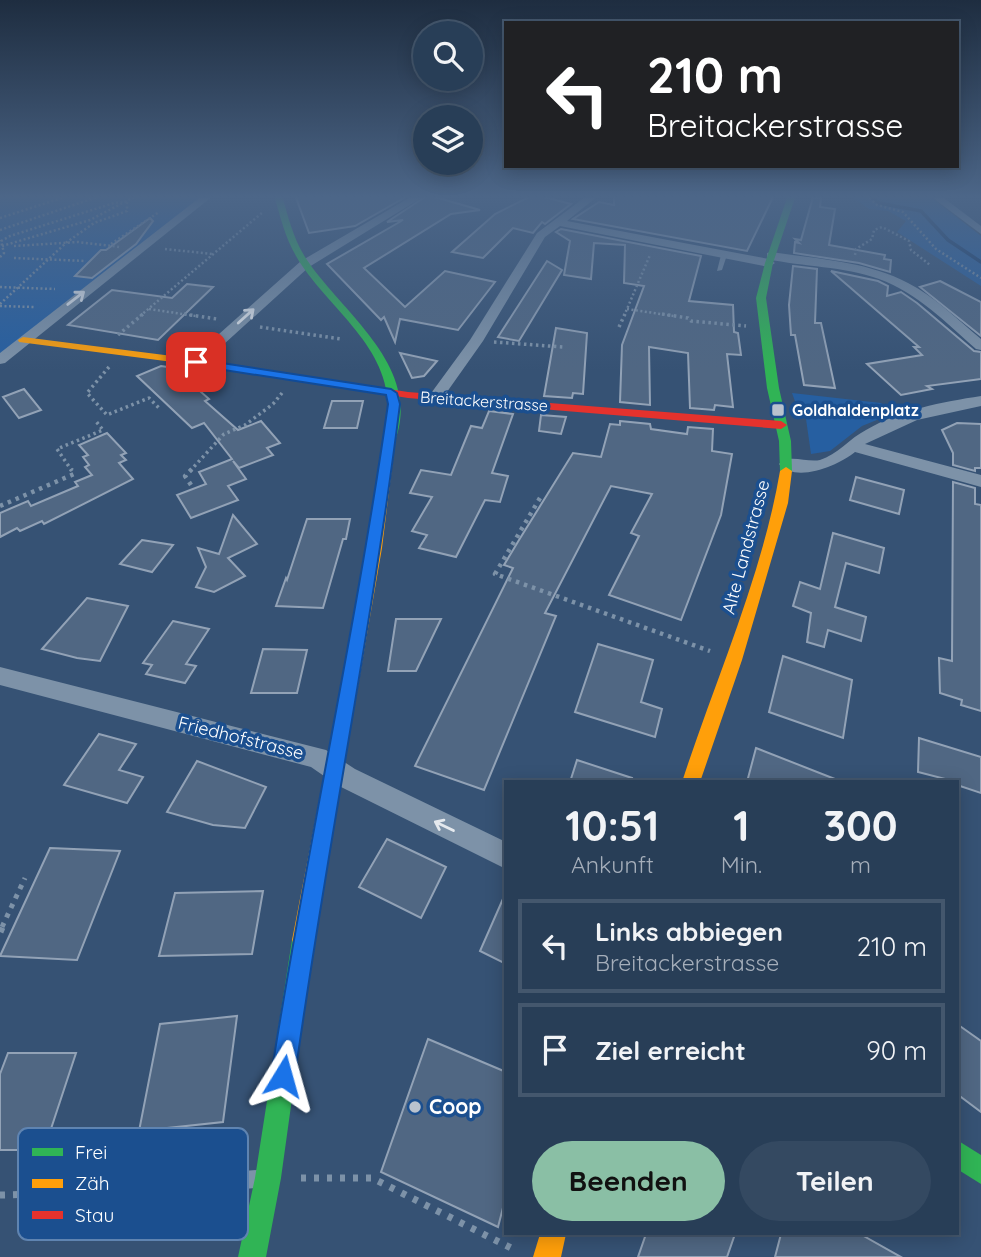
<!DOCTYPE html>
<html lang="de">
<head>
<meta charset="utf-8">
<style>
  :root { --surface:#283e57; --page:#344961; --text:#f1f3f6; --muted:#a5aeba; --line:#44576d; --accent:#8abfa5 }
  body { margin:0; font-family:Quicksand,sans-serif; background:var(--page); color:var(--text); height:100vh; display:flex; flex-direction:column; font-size:26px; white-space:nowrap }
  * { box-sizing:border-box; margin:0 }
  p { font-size:23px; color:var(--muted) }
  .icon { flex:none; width:38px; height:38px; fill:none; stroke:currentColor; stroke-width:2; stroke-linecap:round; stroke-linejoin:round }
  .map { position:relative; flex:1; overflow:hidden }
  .details { position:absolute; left:504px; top:780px; width:455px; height:455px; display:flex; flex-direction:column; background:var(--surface); border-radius:0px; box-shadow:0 4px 18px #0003,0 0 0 2px var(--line) }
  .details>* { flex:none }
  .top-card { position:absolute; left:504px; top:21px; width:455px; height:147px; border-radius:0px; box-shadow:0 4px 18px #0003,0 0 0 2px var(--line); background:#202124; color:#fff; overflow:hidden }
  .fabs { position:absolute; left:413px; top:21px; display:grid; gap:14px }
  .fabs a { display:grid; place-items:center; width:70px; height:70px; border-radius:50%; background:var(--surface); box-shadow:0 4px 18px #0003,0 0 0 2px var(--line); font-size:35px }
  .pin { position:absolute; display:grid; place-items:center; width:60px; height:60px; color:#fff; margin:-30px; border-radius:14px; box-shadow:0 4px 10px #0006 }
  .me { position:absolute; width:77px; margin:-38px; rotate:8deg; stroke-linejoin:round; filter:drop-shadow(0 0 5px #0008) }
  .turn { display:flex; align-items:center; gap:24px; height:147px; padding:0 28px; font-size:32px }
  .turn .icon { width:91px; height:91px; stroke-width:2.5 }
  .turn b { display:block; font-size:49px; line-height:60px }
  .eta { display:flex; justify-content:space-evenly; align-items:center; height:119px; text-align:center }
  .eta b { font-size:42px; font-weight:800; line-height:49px }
  .button { display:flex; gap:14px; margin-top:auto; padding:14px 28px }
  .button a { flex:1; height:80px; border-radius:42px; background:var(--accent); color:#111; font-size:28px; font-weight:800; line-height:80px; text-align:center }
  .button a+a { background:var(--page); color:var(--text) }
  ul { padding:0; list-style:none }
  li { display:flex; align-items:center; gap:21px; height:94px; margin:0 14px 10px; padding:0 14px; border:4px solid var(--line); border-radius:0px }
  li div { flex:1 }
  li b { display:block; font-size:26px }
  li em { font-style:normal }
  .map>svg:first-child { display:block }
  .green { fill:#265fa1 }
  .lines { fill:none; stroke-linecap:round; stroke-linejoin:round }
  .stream { stroke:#153c6e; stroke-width:3.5 }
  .building { fill:#506783; stroke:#92a2b6; stroke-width:2 }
  .path-far4 { stroke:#7d92a8; stroke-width:2.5; stroke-dasharray:2 2.5; stroke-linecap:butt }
  .path-far3 { stroke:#7d92a8; stroke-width:3.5; stroke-dasharray:2.5 3.5; stroke-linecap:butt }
  .path-far2 { stroke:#7d92a8; stroke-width:4.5; stroke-dasharray:3.5 5; stroke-linecap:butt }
  .path-far1 { stroke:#7d92a8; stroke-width:5; stroke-dasharray:4.5 6; stroke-linecap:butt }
  .path { stroke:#7d92a8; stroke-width:7; stroke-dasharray:5 8; stroke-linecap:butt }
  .lane { fill:#7d92a8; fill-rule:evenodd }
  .street { fill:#7d92a8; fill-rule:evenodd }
  .fast { fill:#30b455; fill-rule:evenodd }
  .slow { fill:#ff9f0a; fill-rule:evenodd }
  .jam { fill:#e5322d; fill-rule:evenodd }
  .oneway { stroke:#e5e9ee }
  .route { fill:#1a73e8; stroke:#114b97; stroke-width:2 }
  .poi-dot { fill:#b9c2ce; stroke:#1b4f8f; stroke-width:2.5 }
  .labels { text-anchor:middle; stroke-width:7; stroke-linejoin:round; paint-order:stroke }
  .far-street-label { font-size:16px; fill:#fff; stroke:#1b4f8f }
  .far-poi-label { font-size:16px; font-weight:bold; fill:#fff; stroke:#1b4f8f; text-anchor:start }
  .street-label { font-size:18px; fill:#fff; stroke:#1b4f8f }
  .near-poi-label { font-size:21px; font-weight:bold; fill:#fff; stroke:#1b4f8f; text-anchor:start }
  .key { fill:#1b4f8f; stroke:#5f84b1; stroke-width:2 }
  .key-label { font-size:19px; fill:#fff }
</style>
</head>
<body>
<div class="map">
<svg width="981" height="1257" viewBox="0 0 981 1257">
  <rect width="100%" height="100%" fill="#365274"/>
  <g class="green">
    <path d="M0,195H209L0,360Z"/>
    <path d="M849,195H928L981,236V286L897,232L906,221L888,211L869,209Z"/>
    <path d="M792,393L881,403L894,413L862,426L830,451L811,454L806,419L797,407Z"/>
  </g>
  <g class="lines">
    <path class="stream" d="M868,195L879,203L921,211L948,240L981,262"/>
  </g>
  <g class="building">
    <path d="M295,195H409L355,226L309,233Z"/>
    <path d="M428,195L480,210L451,214L364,268L405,307L445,271L495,282L458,330L400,319L395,342L384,317L381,320L327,264L403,220L387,222Z"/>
    <path d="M533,195H546L544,197L571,204L545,224L542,222L533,233L513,228L483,258L452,252L495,214Z"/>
    <path d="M614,195H774L747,251L573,219L599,202L614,205Z"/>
    <path d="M813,197L821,198L820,207L835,209L829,245L885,255L884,259L891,260L890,272L859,263L794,253L795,242L799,243L795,239L801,240Z"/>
    <path d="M150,218L153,221L136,244L92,278L75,276L101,250H106Z"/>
    <path d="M561,229L701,256L689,301L733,305L734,332L738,333L741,355L727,354L733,407L715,405L714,410L690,408L688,353L649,347L650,405L620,402L622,345L644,286L624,283L625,245L594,243L591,279L564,275L570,241L556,232Z"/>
    <path d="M547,261L562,270L519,341L498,337Z"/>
    <path d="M793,266L817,269L815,323H821L835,388L804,385L795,335H791L789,305Z"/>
    <path d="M831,271L878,281L888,286L887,296L901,292L917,303L974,351L981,352V379L927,386L932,389L901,395L867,364L922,355L914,347H919Z"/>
    <path d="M940,281L981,302V336L920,287Z"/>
    <path d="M187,284L213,287L158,340L68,325L112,290L172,298Z"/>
    <path d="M556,328L587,333L583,394L573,393L572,398L544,396Z"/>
    <path d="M400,353L437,361L424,376L412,378Z"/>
    <path d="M161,366L174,368L209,399L205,401L238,430L261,421L280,443L267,448L273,455L239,468L233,461L246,479L228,486L238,500L191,518L177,495L206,484L199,472L232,459L204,423L192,428L137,376Z"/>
    <path d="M24,389L41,410L19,418L3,397Z"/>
    <path d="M332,401H363L357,428H324Z"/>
    <path d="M489,411L513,414L492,473L508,476L500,502L485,500L456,557L419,548L427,535L412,531L432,497L410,493L421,470L451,475L471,426L482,428Z"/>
    <path d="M541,415L566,417L561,434L539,431Z"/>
    <path d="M620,421L650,424L651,429L687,434L688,427L713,429L712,451L732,454L721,515L681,620L609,595L639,536L631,533L652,494L611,486L545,613L556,616L484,790L415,766L513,568L504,565L519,540L573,453L601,457L610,424L620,425Z"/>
    <path d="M957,423L981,424V468H975V471L953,465V453L942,430Z"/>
    <path d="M107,433L126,453L121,455L126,460L119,463L133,479L44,524L42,521L20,531L17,528L0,537V513L28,501L31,506L78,486L75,482L92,475L85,467L89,465L83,457L88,455L79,445Z"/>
    <path d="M856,477L904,490L899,514L850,500Z"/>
    <path d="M953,482L975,488V504L981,505V711L961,705L962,700L940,693L939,658L952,661Z"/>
    <path d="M233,515L257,544L228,558L245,576L214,592L196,587L206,567L198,548L219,554Z"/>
    <path d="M307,519H350L346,539H343L323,608L276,606L286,578L287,580Z"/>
    <path d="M833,533L884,548L879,573L846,563L835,607L866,617L861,641L828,630L824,647L807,642L811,613L793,606L800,582L820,589Z"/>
    <path d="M142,540L173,545L152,572L120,564Z"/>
    <path d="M87,598L128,606L100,661L77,658L42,649Z"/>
    <path d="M396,619H441L416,671H388Z"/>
    <path d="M173,621L209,629L186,664L196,666L185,683L146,674L152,665L143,663Z"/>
    <path d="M598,644L653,660L641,702L662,709L655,737L575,712Z"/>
    <path d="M263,649L307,650L297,693H251Z"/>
    <path d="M783,656L852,680L843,738L769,712Z"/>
    <path d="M99,734L136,744L119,770L143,777L127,803L64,785Z"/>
    <path d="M919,738L981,757V793L957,785V782L918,772Z"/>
    <path d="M756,748L840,781V782H747Z"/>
    <path d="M577,760L632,778L631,782H570Z"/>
    <path d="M197,761L266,787L245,828L213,825L167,812Z"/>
    <path d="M387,839L446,867L421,918L359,887Z"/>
    <path d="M50,848L120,851L77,960L0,956Z"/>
    <path d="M263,891L252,954L159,956L175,893Z"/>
    <path d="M506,892V964L480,951Z"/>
    <path d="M237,1016L223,1122L139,1131L160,1024Z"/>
    <path d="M957,1024L981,1041V1112L957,1094Z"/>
    <path d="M428,1039L506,1072V1196L498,1227L381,1172Z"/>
    <path d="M8,1053H76L44,1150H0V1074Z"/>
    <path d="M646,1234H735L727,1257H638Z"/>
    <path d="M781,1234H860L901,1257H775Z"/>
  </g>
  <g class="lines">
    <g class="path-far4">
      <path d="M866,195L877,205L903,212L936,249L981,278"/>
      <path d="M0,218L71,195"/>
      <path d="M0,230L103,195"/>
      <path d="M111,244L159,212"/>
      <path d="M2,246L90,220L138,195"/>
      <path d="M14,246L78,242L120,247"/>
      <path d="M165,249L212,254"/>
      <path d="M855,255L856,249L872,239L874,230L882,227L909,241L911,250L930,265"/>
      <path d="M0,257L4,253L1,241L10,236L114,203L129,201"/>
      <path d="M14,258L86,261"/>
      <path d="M0,287L55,289"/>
      <path d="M0,304L67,242L94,223L127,211V202"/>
      <path d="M0,306L35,307"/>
      <path d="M149,309L196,316"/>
      <path d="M627,309L674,316"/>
      <path d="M140,316L263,212"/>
      <path d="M624,316L650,255"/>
    </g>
    <g class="path-far3">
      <path d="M184,314L217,319"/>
      <path d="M662,314L688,318L691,321L746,326"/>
      <path d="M260,327L341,339"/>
      <path d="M619,327L625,314"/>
      <path d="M118,335L143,314"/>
      <path d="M494,342L563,347"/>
      <path d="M109,367L87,393L107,415L149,398L160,409"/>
      <path d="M72,471L57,449L103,430L95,420"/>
      <path d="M190,471L224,434L245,425L273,404L282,393"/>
    </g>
    <g class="path-far2">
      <path d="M191,485L185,476L192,469"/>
      <path d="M540,498L495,574L710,651"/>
      <path d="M0,506L74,474L71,469"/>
    </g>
    <path class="path-far1" d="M2,927L25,878"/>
    <g class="path">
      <path d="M0,932L3,925"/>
      <path d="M301,1178H372L513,1249"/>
      <path d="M0,1195L45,1194"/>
    </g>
    <g class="lane">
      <path d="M724,253L727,255L722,270L717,271L721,255Z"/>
      <path d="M257,1170L263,1173L266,1179L263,1185L257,1188L61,1203L55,1200L52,1194L55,1188L61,1185Z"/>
    </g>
    <g class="street">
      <path d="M203,195H214L5,363L0,364V353Z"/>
      <path d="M414,195H426L309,267L201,365H191L189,362L191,359L301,261Z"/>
      <path d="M588,195H599L567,221L769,259L775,263L769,267L560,226L545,237L483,341L442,399H432L429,396L470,340L537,233Z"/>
      <path d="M929,195H940L981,226V234Z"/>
      <path d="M771,252C816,259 867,261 908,283C935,297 957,319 981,339V350L976,349C946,323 918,293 879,279C843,266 804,267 767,259V253Z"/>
      <path d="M981,396V406L917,420L865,444L981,475V487L855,452C839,465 796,484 779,464C788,453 807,463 820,460C837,455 850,438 866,430C900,410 942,402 981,396Z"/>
      <path d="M0,667L326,750L355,769L506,842V869L337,785L311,767L0,685Z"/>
    </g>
    <g class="fast">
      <path d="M274,195H282C288,217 294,241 307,260C344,315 426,369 393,446H385L383,443C384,431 389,418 388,405C386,342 325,306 296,256C285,237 280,216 274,195Z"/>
      <path d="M788,195H796L773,263L766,298L779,388L791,441L792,471L786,475L780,471L779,441L767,388L756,298L765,263Z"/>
      <path d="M303,929L311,932L314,940L281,1178L266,1257H238L255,1178L292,940L295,932Z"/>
      <path d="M957,1140L981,1155V1184L957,1169Z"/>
    </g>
    <g class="slow">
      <path d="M23,337L196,359L343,382L349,385L343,388L196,365L19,342L18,340Z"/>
      <path d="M389,439L395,443L382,548L314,940L311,948L303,951L295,948L292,940L368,548L383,443Z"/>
      <path d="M786,467L792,471L788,503L742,660L700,782H682C715,680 762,577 780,471Z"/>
      <path d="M540,1234H566L561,1257H533Z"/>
    </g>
    <path class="jam" d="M343,382L408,392L781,421L787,425L781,429L408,398L339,387L337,385Z"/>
  </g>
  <defs><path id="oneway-shaft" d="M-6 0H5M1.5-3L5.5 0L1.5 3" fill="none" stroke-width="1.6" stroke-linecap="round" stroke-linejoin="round" transform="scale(1.75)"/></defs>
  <g class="oneway">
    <use href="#oneway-shaft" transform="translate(76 298) rotate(-38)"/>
    <use href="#oneway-shaft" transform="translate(246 316) rotate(-42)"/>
    <use href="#oneway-shaft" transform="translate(444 826) rotate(-154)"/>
  </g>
  <linearGradient id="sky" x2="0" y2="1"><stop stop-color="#1e2d40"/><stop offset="0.53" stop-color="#4c6688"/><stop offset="1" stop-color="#4c6688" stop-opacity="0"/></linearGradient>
  <rect width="981" height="371" fill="url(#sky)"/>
  <path class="route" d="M196,359L391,389L397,393L400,404C372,629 326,851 295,1076L292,1085L283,1088L275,1085L271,1076C306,851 356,629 388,404L386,395L192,365V360Z"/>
  <g class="poi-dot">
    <rect x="771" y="403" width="14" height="14" rx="3.5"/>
    <circle cx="415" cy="1107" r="7"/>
  </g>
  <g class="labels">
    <g class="far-street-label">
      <text transform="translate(484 401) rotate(4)" y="6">Breitackerstrasse</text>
    </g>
    <g class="far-poi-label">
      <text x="792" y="416">Goldhaldenplatz</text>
    </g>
    <g class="street-label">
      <text transform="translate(746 547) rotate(-75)" y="6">Alte Landstrasse</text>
      <text transform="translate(241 738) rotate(14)" y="6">Friedhofstrasse</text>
    </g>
    <g class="near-poi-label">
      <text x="429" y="1114">Coop</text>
    </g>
  </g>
  <rect x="18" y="1128" width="230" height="112" rx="10" class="key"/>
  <rect x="32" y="1148" width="31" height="8" fill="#30b455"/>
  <rect x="32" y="1179" width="31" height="9" fill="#ff9f0a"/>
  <rect x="32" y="1211" width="31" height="8" fill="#e5322d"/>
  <g class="key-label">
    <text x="75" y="1159">Frei</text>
    <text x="75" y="1190">Zäh</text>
    <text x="75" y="1222">Stau</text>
  </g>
</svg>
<div class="fabs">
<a><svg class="icon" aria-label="search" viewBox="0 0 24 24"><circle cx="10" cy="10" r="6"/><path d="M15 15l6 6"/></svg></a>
<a><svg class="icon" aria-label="layers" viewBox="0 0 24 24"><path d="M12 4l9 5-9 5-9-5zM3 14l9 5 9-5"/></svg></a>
</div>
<div class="pin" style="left:196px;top:362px;background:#d93025"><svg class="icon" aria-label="arrive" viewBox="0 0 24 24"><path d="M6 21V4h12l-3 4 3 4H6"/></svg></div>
<svg class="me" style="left:283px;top:1076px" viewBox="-20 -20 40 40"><path d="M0-17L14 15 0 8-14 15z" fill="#1a73e8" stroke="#fff" stroke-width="4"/></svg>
<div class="top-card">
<div class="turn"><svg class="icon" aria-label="left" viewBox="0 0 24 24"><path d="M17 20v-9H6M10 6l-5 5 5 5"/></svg><div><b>210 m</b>Breitackerstrasse</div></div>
</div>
<section class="details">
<div class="eta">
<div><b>10:51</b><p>Ankunft</p></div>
<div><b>1</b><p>Min.</p></div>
<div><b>300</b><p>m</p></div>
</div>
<ul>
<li><svg class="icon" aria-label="left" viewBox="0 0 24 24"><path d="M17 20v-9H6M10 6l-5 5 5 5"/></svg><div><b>Links abbiegen</b><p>Breitackerstrasse</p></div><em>210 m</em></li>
<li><svg class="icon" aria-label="arrive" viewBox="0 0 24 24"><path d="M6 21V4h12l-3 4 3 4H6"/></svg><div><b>Ziel erreicht</b></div><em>90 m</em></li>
</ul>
<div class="button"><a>Beenden</a><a>Teilen</a></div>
</section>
</div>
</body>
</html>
